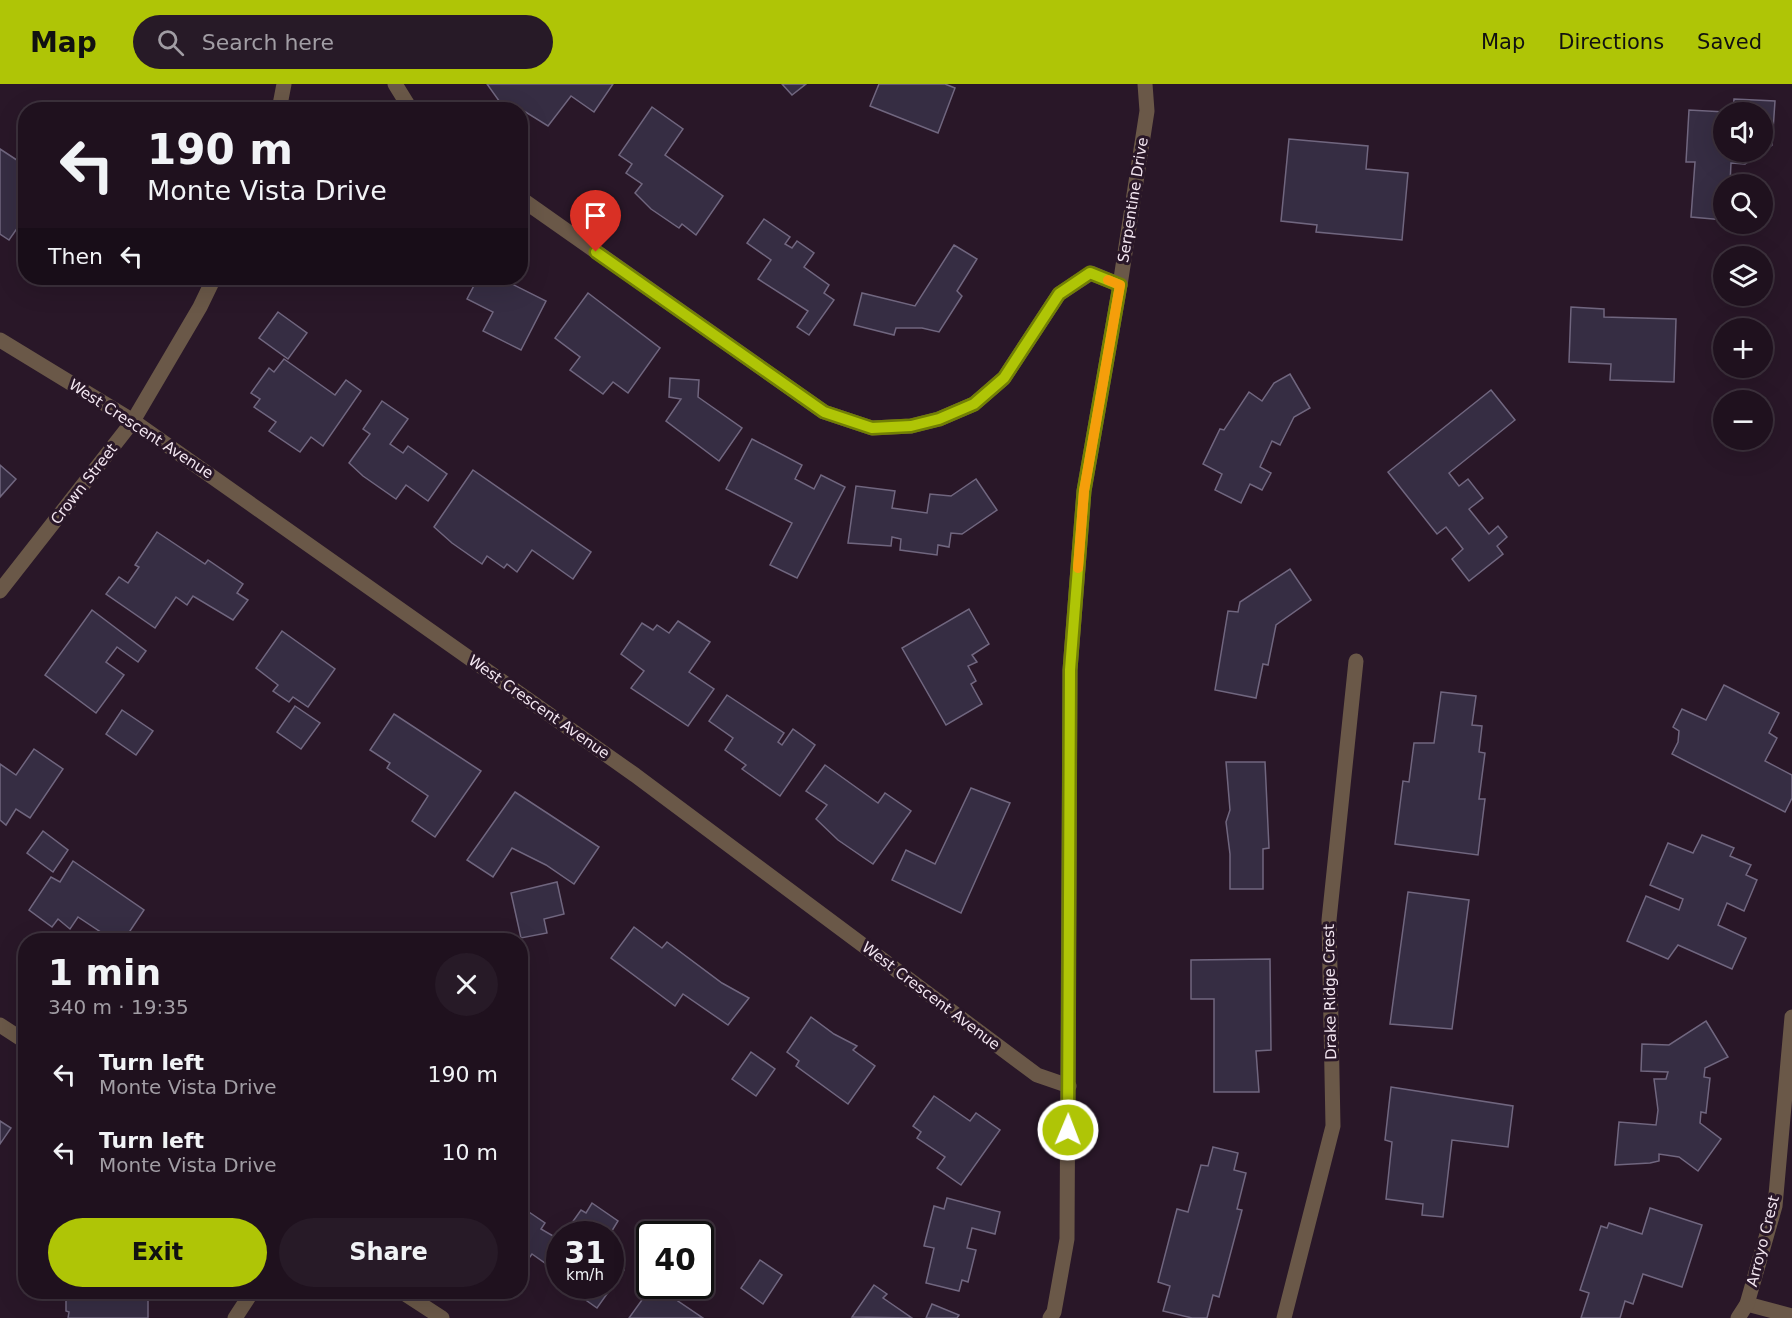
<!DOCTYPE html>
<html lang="en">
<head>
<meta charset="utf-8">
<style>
  :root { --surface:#1f111e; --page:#271a27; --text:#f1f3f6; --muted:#a19da4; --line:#3c313c; --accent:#afc506 }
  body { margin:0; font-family:"DejaVu Sans",sans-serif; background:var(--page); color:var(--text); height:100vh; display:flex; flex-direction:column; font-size:22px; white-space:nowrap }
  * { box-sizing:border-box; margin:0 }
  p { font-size:20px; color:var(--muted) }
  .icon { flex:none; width:33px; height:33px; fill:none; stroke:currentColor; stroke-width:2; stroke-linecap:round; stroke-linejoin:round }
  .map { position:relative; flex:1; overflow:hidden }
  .drawer { position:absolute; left:18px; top:849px; width:510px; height:366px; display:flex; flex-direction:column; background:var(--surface); border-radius:24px; box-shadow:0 6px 24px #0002,0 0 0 2px var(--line) }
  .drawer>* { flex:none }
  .top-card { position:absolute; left:18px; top:18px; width:510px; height:183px; border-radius:24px; box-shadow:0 6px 24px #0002,0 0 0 2px var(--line); background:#1f111e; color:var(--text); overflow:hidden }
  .fabs { position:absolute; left:1713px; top:18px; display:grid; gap:12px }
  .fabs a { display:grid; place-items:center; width:60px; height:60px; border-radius:50%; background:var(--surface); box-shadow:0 6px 24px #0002,0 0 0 2px var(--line); font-size:30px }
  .speed { position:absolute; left:546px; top:1137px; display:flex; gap:12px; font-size:30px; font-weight:700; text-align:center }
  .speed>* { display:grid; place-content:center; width:78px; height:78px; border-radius:50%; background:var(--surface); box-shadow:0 6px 24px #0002,0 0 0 2px var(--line); line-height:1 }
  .speed small { font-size:15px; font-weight:400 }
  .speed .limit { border:3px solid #111; border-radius:9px; background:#fff; color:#111 }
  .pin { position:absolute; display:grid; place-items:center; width:51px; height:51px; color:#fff; margin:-62px -26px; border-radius:50% 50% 50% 0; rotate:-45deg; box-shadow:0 0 6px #0007 }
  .pin .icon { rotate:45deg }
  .me { position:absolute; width:66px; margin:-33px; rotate:1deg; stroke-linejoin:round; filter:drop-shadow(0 0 4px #0008) }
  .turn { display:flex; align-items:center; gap:21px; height:126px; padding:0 30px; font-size:27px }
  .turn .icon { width:78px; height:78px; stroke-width:2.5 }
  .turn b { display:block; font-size:42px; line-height:51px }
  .then { display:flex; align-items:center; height:57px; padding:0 30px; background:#0003; gap:12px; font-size:22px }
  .round { display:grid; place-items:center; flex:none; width:63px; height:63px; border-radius:32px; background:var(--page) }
  .headline { display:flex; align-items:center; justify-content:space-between; height:102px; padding:0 30px }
  h1 { font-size:36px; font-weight:600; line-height:45px }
  .cta { display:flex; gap:12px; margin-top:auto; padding:12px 30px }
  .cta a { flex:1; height:69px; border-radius:36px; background:var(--accent); color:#111; font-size:24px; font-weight:600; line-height:69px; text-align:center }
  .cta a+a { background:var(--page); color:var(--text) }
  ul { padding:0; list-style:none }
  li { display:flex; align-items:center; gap:18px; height:78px; padding:0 30px }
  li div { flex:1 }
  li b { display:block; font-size:22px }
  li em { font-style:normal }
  header { display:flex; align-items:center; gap:36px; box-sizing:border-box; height:84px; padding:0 30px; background:var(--accent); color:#111 }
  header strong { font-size:28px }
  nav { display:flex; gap:33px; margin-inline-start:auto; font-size:21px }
  .search { width:420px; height:54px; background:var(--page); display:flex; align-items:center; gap:15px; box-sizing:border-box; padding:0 21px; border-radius:33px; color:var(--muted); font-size:22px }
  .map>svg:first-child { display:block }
  .building { fill:#362d43; stroke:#70667f; stroke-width:1.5 }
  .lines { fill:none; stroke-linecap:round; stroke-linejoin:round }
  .minor { stroke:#6a5848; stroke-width:15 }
  .tertiary { stroke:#6a5848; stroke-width:15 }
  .route-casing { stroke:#728004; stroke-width:15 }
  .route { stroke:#afc506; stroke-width:10 }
  .slow { stroke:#f59e0b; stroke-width:10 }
  .labels { text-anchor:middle; stroke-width:6; stroke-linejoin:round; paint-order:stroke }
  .street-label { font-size:15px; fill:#f3e6f1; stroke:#291728 }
</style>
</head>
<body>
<header>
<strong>Map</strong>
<div class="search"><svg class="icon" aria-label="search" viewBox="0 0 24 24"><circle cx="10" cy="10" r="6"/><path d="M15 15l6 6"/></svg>Search here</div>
<nav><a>Map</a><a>Directions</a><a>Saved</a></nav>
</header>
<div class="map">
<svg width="1792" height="1234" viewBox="0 0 1792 1234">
  <rect width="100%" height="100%" fill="#291728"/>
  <g class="building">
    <path d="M487,0H613L594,28L571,12L548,42L524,27L520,32V26H509L502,21Z"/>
    <path d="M782,0H806L792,11Z"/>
    <path d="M879,0H945L955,4L938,49L870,22Z"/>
    <path d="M1734,15L1775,17L1772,61L1745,80L1731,79L1730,100H1724V136L1691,133L1695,78H1686L1689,26L1726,28H1724V68H1762V28H1733Z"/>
    <path d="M652,23L683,45L665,71L723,112L696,151L682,140L679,144L651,125L635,109L642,100L626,89L632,80L619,71Z"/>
    <path d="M1289,55L1368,62L1366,85L1408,89L1402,156L1316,148L1317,141L1281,137Z"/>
    <path d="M0,65L26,82V148L18,143L9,156L0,150Z"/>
    <path d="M764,135L790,153L785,160L792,164L797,157L814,169L804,183L829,201L824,209L834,216L809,251L797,243L808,227L758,195L771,176L747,159Z"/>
    <path d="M954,161L977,175L957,207L962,212L939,248L922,244H896L894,251L854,241L862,209L915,222Z"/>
    <path d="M478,194H500L546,217L521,266L483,247L493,228L467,215Z"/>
    <path d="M588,209L660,264L628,309L613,298L603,310L570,286L580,273L555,254Z"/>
    <path d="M1571,223L1604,225V233L1676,235L1674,298L1610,296L1611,280L1569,278Z"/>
    <path d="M278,228L307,249L288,275L259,254Z"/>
    <path d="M284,275L335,311L346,296L361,307L323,362L311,353L300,368L269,347L276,338L254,323L260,315L251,309L269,284L274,288Z"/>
    <path d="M1290,290L1310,324L1294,333L1280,361L1272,357L1260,383L1271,389L1262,406L1250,400L1241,419L1215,406L1222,390L1203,380L1220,345L1224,346L1249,308L1262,317L1274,299Z"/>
    <path d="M670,294L699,296L698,313L742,344L719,377L666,337L681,315L669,313Z"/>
    <path d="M1491,306L1515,336L1449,389L1459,402L1468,395L1483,414L1469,425L1489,450L1498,442L1507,453L1497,462L1503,470L1469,497L1452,475L1463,465L1446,443L1437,450L1388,388Z"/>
    <path d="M382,317L408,335L390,360L403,369L408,362L447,390L428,417L406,401L396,415L363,392L349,379L370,350L363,345Z"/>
    <path d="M752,355L802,381L795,395L814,405L821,391L845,403L797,494L770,481L792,439L726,405Z"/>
    <path d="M0,381L16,395L0,413Z"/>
    <path d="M473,386L591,468L573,495L532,466L517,488L507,480L504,484L487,472L482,480L452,459L434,443Z"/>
    <path d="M976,395L997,426L962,450L951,449L949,463L938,461L937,471L900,466L901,455L892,453L891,462L848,459L856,402L895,407L892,424L927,429L930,410L951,412Z"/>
    <path d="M157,448L205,480L208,476L243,500L237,509L248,516L233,536L193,512L187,521L176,513L155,544L106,510L119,493L128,499L139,483L135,481Z"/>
    <path d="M1290,485L1311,516L1276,541L1268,581L1263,580L1256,614L1215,606L1228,527L1238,528L1240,518Z"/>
    <path d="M969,525L989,560L972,571L977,578L968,582L976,597L971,600L982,620L946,641L902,564Z"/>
    <path d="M92,526L146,567L138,578L117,563L106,578L124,591L96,629L45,591Z"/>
    <path d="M678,537L710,558L689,588L714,605L688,642L631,604L644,587L621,570L642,539L653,546L657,541L669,549Z"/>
    <path d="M282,547L335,585L308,623L293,613L289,618L273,607L278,601L256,584Z"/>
    <path d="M1724,601L1779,629L1769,649L1777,654L1765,677L1792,691V714L1785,728L1672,670L1678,658L1679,647L1673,643L1682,625L1706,636Z"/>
    <path d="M1441,608L1476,612L1472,641L1482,642L1479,668L1485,669L1479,715H1485L1478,771L1395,760L1403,697L1409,698L1414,659H1434Z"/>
    <path d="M727,611L784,649L778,658L782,661L793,645L815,661L780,712L742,685L746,681L725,666L733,654L709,637Z"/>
    <path d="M295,622L320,639L301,665L277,648Z"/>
    <path d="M122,626L153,647L136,671L106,650Z"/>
    <path d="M394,630L481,687L435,753L412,737L428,712L387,684L390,679L370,666Z"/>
    <path d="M34,665L63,685L30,734L16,725L6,741L0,736V680L16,691Z"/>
    <path d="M1226,678H1265L1269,764L1263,765V805H1230V770L1226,738L1230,726Z"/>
    <path d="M825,681L878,719L885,709L911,727L873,780L838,756L816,735L827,721L806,707Z"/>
    <path d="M971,704L1010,719L961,829L892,796L906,766L935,780Z"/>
    <path d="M515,708L599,763L574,800L546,781L512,764L493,793L467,776Z"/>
    <path d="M43,747L68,766L53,788L27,769Z"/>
    <path d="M1702,751L1734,764L1730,772L1751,781L1746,791L1757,796L1744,827L1727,819L1718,841L1746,854L1732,885L1678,861L1668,875L1627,857L1646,812L1679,826L1683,815L1650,801L1668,759L1693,769Z"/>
    <path d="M73,777L144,826L124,856H96L102,849L78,833L70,845L58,835L52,843L29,826L51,793L60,798Z"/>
    <path d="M557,798L564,830L544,835L547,849L521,854L511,809Z"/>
    <path d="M1408,808L1469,816L1452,945L1390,940Z"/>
    <path d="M634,843L662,864L667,858L722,899L749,914L728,941L683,910L675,922L611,874Z"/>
    <path d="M1270,875L1271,966L1256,967L1259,1008H1214V915H1191V876Z"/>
    <path d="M811,933L834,950L857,962L853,966L875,982L848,1020L796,982L799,977L787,968Z"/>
    <path d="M1706,937L1728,973L1705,984L1704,993L1710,994L1706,1029L1701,1028L1700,1039L1721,1055L1698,1087L1679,1073L1659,1070V1077L1650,1079L1615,1081L1619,1038L1656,1041L1658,1026L1654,995H1666L1668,988L1641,987L1642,960L1669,961Z"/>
    <path d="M751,968L775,985L756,1012L732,995Z"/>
    <path d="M1391,1003L1513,1022L1508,1063L1452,1056L1443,1133L1422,1131L1423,1120L1386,1115L1392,1058L1385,1056Z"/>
    <path d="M934,1012L970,1037L976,1029L1000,1046L961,1101L937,1084L945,1073L917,1054L921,1048L913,1042Z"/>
    <path d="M0,1037L11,1044L0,1060Z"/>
    <path d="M1213,1063L1238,1069L1234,1086L1246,1089L1237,1125L1242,1126L1219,1213L1213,1211L1207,1234H1192L1163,1227L1170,1202L1158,1198L1177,1125L1188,1128L1201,1081L1208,1082Z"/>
    <path d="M26,1084V1124L18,1121Z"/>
    <path d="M947,1114L1000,1128L995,1150L972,1144L967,1164L976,1166L968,1198L962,1196L959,1207L926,1199L934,1164L924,1162L934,1122L944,1125Z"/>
    <path d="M592,1119L618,1137L610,1150H564L581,1126L586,1129Z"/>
    <path d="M523,1124L545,1139L541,1145L560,1156V1197L552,1192L556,1187L532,1170L527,1177L520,1172V1128Z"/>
    <path d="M1650,1124L1702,1141L1682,1203L1643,1190L1633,1220L1625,1217L1620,1234H1581L1589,1209L1580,1206L1601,1142L1607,1144L1609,1139L1642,1150Z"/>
    <path d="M760,1176L782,1191L763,1220L741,1204Z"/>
    <path d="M610,1177L624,1186L597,1224L566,1202H610Z"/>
    <path d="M874,1201L887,1210L883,1214L912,1234L852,1233Z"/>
    <path d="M652,1202H682L687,1204L678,1217L703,1234H629Z"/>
    <path d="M66,1208H148V1234H68L69,1228L66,1227Z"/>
    <path d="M932,1220L959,1231L957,1234H926Z"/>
  </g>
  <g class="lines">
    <g class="minor">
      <path d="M395,0L411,26"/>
      <path d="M279,26L284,0"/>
      <path d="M520,114L824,328L872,344L911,342L939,335L974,320L1004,294L1059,210L1091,189L1120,201"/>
      <path d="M0,507L133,337L200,223L214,194"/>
      <path d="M1747,1220L1792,1232"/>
      <path d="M235,1234L252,1208"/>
      <path d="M1284,1234L1333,1042L1329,836L1356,577"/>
      <path d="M1738,1234L1747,1220L1775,1122L1792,933"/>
    </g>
    <g class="tertiary">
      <path d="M0,256L133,337L635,691L1037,991L1069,1002"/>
      <path d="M0,941L26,958"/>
      <path d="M402,1208L442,1234"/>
      <path d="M1050,1234L1054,1228L1067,1155L1070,586L1084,407L1120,201L1147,27L1145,0"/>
    </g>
  </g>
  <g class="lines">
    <defs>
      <path id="route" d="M596,168L824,328L872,344L911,342L939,335L974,320L1004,294L1059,210L1090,189L1120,201L1084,407L1070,586L1068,1046"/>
    </defs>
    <use href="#route" class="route-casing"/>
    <use href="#route" class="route"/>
    <path class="slow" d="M1078,484L1084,407L1120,201L1108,196"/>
  </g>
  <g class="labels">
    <g class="street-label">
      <text transform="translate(1133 116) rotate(-81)" y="5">Serpentine Drive</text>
      <text transform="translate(141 345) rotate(33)" y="5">West Crescent Avenue</text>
      <text transform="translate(84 400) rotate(-52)" y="5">Crown Street</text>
      <text transform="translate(539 623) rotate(35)" y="5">West Crescent Avenue</text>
      <text transform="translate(1330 908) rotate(-91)" y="5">Drake Ridge Crest</text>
      <text transform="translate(931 912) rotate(37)" y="5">West Crescent Avenue</text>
      <text transform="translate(1763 1157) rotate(-76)" y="5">Arroyo Crest</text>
    </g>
  </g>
</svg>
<div class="fabs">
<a><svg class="icon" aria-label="sound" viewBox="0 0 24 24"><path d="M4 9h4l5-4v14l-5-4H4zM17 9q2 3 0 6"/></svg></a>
<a><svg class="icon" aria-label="search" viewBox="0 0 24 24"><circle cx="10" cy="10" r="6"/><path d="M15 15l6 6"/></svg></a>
<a><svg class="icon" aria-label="layers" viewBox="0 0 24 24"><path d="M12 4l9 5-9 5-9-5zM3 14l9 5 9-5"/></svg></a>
<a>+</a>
<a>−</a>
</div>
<div class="speed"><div>31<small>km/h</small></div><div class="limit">40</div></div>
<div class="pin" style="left:596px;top:168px;background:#d93025"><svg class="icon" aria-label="arrive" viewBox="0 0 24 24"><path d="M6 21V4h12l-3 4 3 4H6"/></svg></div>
<svg class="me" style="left:1068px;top:1046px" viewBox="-20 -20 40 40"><circle r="17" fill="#afc506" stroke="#fff" stroke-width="3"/><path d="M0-11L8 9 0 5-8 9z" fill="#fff"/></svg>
<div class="top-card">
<div class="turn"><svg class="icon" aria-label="left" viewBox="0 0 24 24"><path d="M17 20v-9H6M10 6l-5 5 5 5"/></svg><div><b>190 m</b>Monte Vista Drive</div></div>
<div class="then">Then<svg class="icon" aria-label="left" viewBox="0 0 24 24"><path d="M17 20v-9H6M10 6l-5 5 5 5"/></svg></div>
</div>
<section class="drawer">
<div class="headline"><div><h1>1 min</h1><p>340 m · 19:35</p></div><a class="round"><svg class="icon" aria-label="close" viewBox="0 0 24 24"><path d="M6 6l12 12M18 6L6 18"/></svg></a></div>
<ul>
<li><svg class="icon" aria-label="left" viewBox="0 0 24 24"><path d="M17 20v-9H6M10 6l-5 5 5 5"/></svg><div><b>Turn left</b><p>Monte Vista Drive</p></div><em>190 m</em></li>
<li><svg class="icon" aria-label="left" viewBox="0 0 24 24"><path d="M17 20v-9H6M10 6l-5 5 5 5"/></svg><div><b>Turn left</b><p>Monte Vista Drive</p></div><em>10 m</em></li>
</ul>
<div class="cta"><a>Exit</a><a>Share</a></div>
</section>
</div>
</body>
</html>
